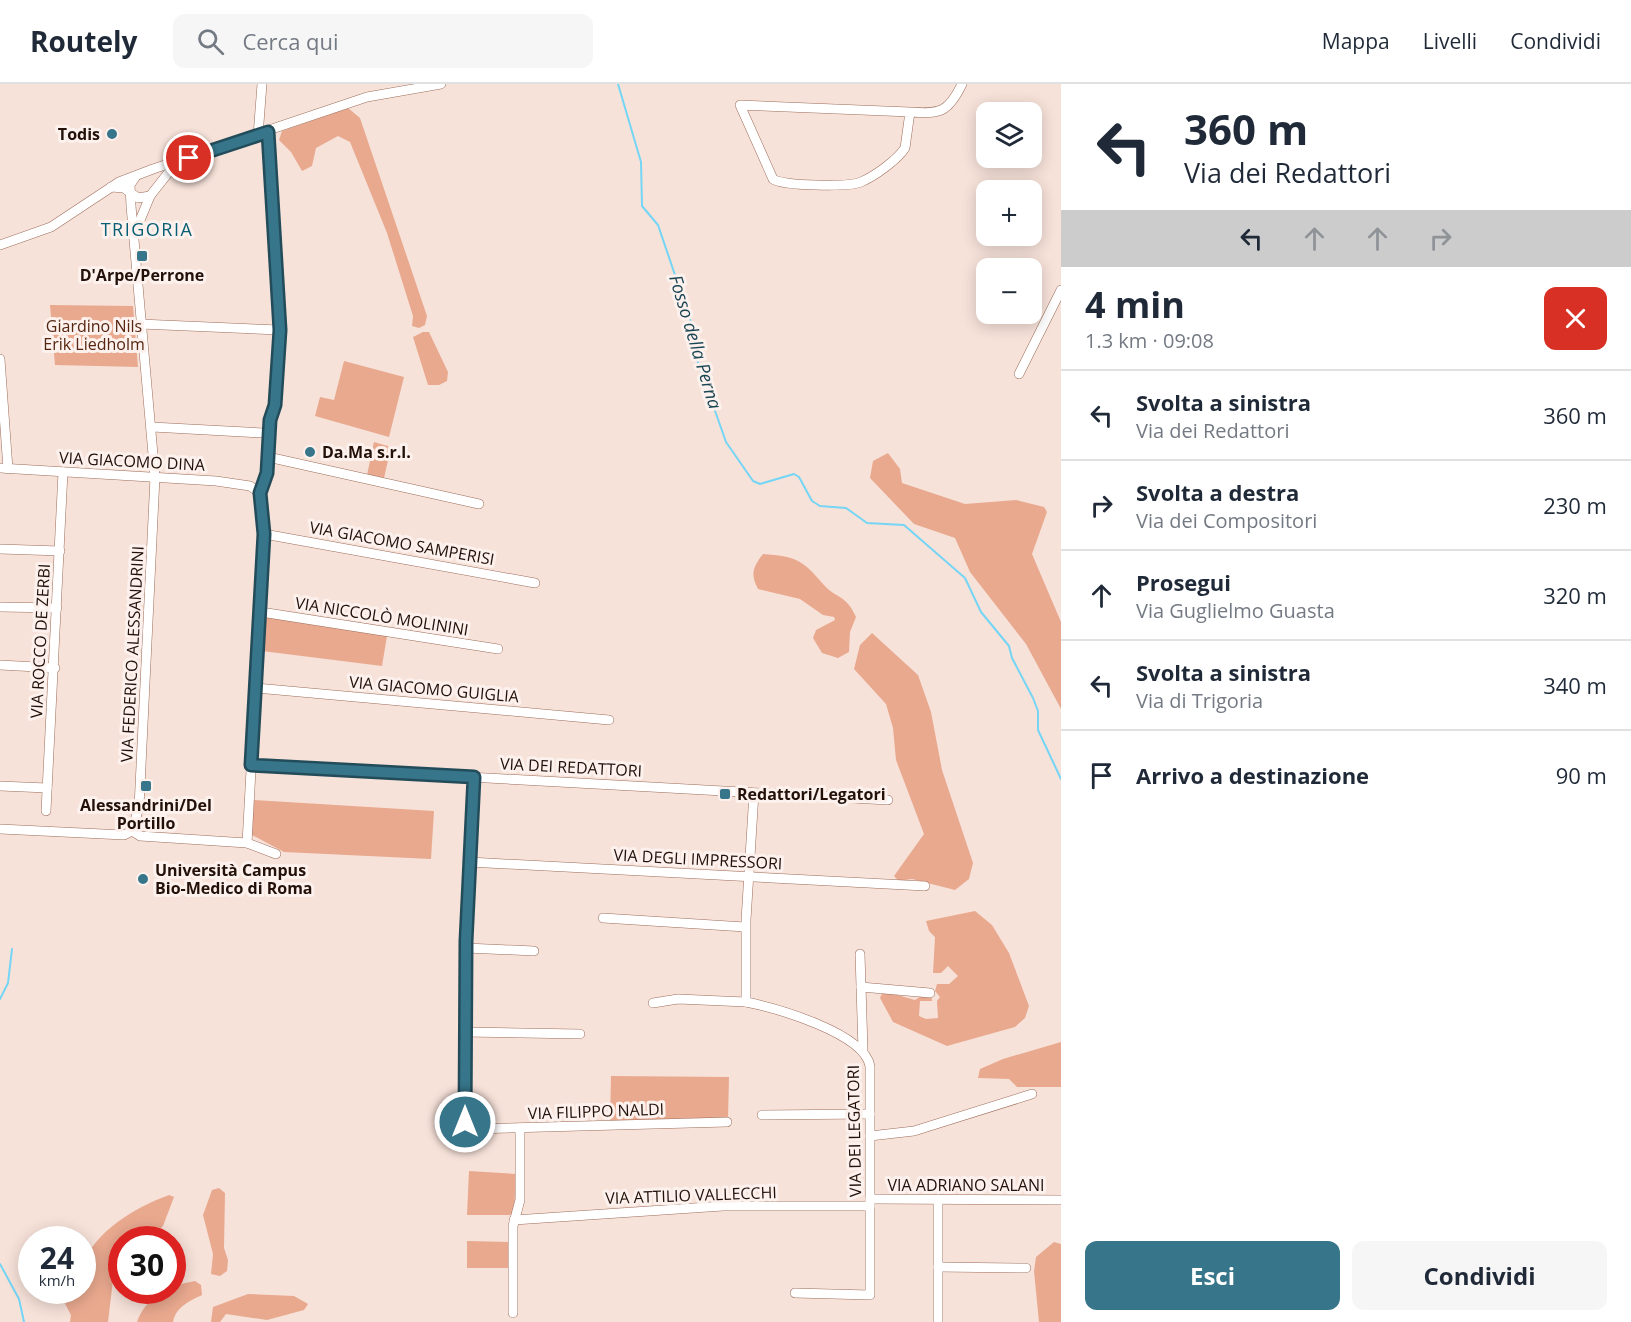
<!DOCTYPE html>
<html lang="it">
<head>
<meta charset="utf-8">
<style>
  :root { --surface:#fff; --page:#f6f6f7; --text:#1f2937; --muted:#747a83; --line:#e0e1e3; --accent:#36758a }
  body { margin:0; font-family:"Open Sans",sans-serif; background:var(--page); color:var(--text); height:100vh; display:flex; flex-direction:column; font-size:22px; white-space:nowrap }
  * { box-sizing:border-box; margin:0 }
  p { font-size:20px; color:var(--muted) }
  .icon { flex:none; width:33px; height:33px; fill:none; stroke:currentColor; stroke-width:2; stroke-linecap:round; stroke-linejoin:round }
  .map { position:relative; flex:1; overflow:hidden }
  .side { display:flex; flex-direction:column; background:var(--surface); width:570px }
  .side>* { flex:none }
  .banner { background:#fff; color:var(--text); overflow:hidden }
  .controls { position:absolute; left:976px; top:18px; display:grid; gap:12px }
  .controls a { display:grid; place-items:center; width:66px; height:66px; border-radius:12px; background:var(--surface); box-shadow:0 3px 15px #0003; font-size:30px }
  .speed { position:absolute; left:18px; top:1142px; display:flex; gap:12px; font-size:30px; font-weight:700; text-align:center }
  .speed>* { display:grid; place-content:center; width:78px; height:78px; border-radius:50%; background:var(--surface); box-shadow:0 3px 15px #0003; line-height:1 }
  .speed small { font-size:15px; font-weight:400 }
  .speed .limit { border:9px solid #d22; background:#fff; color:#111 }
  .pin { position:absolute; display:grid; place-items:center; width:51px; height:51px; color:#fff; margin:-26px; border:3px solid #fff; border-radius:50%; box-shadow:0 2px 6px #0007 }
  .me { position:absolute; width:66px; margin:-33px; rotate:0deg; stroke-linejoin:round; filter:drop-shadow(0 0 4px #0008) }
  .turn { display:flex; align-items:center; gap:21px; height:126px; padding:0 24px; font-size:27px }
  .turn .icon { width:78px; height:78px; stroke-width:2.5 }
  .turn b { display:block; font-size:42px; line-height:51px }
  .lanes { display:flex; align-items:center; height:57px; padding:0 24px; background:#0003; justify-content:center; gap:30px; direction:ltr }
  .lanes .off { opacity:.35 }
  .round { display:grid; place-items:center; flex:none; width:63px; height:63px; border-radius:12px; background:var(--page) }
  .headline { display:flex; align-items:center; justify-content:space-between; height:102px; padding:0 24px }
  h1 { font-size:36px; font-weight:700; line-height:45px }
  .button { display:flex; gap:12px; margin-top:auto; padding:12px 24px }
  .button a { flex:1; height:69px; border-radius:12px; background:var(--accent); color:#fff; font-size:24px; font-weight:700; line-height:69px; text-align:center }
  .button a+a { background:var(--page); color:var(--text) }
  ul { padding:0; list-style:none }
  li { display:flex; align-items:center; gap:18px; height:90px; padding:0 24px; border-top:2px solid var(--line) }
  li div { flex:1 }
  li b { display:block; font-size:22px }
  li em { font-style:normal }
  header { display:flex; align-items:center; gap:36px; box-sizing:border-box; height:84px; padding:0 30px; background:var(--surface); border-bottom:2px solid var(--line) }
  header strong { font-size:28px }
  nav { display:flex; gap:33px; margin-inline-start:auto; font-size:21px }
  .search { width:420px; height:54px; background:var(--page); display:flex; align-items:center; gap:15px; box-sizing:border-box; padding:0 21px; border-radius:12px; color:var(--muted); font-size:22px }
  main { display:flex; flex:1; min-height:0 }
  .map>svg:first-child { display:block }
  .green { fill:#e9a98f }
  .lines { fill:none; stroke-linecap:round; stroke-linejoin:round }
  .stream { stroke:#75d5f5; stroke-width:2 }
  .minor-casing { stroke:#9d6d5b; stroke-width:10 }
  .minor { stroke:#fff; stroke-width:9 }
  .route-casing { stroke:#234c5a; stroke-width:15 }
  .route { stroke:#36758a; stroke-width:10 }
  .poi-dot { fill:#36758a; stroke:#fcf1ed; stroke-width:2 }
  .labels { text-anchor:middle; stroke-width:6; stroke-linejoin:round; paint-order:stroke }
  .poi-label { font-size:16px; font-weight:bold; fill:#221009; stroke:#fcf1ed; text-anchor:start }
  .park-label { font-size:16px; fill:#552510; stroke:#fcf1ed }
  .street-label { font-size:16px; fill:#221009; stroke:#fcf1ed }
  .neighbourhood-label { font-size:18px; letter-spacing:1.5px; fill:#085e74; stroke:#fcf1ed }
  .water-label { font-size:18px; font-style:italic; fill:#1a4553; stroke:#fcf1ed }
</style>
</head>
<body>
<header>
<strong>Routely</strong>
<div class="search"><svg class="icon" aria-label="search" viewBox="0 0 24 24"><circle cx="10" cy="10" r="6"/><path d="M15 15l6 6"/></svg>Cerca qui</div>
<nav><a>Mappa</a><a>Livelli</a><a>Condividi</a></nav>
</header>
<main>
<div class="map">
<svg width="1061" height="1238" viewBox="0 0 1061 1238">
  <rect width="100%" height="100%" fill="#f7e2d9"/>
  <g class="green">
    <path d="M348,24L360,34L427,232L425,241L419,244L412,242L413,232L387,149L350,58L338,52L316,64L312,82L302,87L291,68L279,56L282,47Z"/>
    <path d="M50,221L133,222L138,283L55,281Z"/>
    <path d="M423,248H429L448,288L447,297L439,301H428L413,253Z"/>
    <path d="M344,277L404,293L389,353L315,332L320,313L334,316Z"/>
    <path d="M374,358L391,363L384,394L367,391Z"/>
    <path d="M888,369L900,385L902,399L965,420L1016,416L1044,423L1047,428L1032,470L1061,538V625L1026,560L970,488L955,454L914,440L870,394L873,377Z"/>
    <path d="M763,470C795,472 803,476 823,500C836,515 846,510 856,533L850,548L849,568L838,574L822,569L813,554L816,546L835,536L834,533L823,531L800,515L758,505C750,490 753,483 763,470Z"/>
    <path d="M268,532L387,552L382,582L262,567L263,535Z"/>
    <path d="M872,549L918,591L931,628L942,686L973,779L969,795L955,806L912,795L899,797L894,792L924,750L896,676L893,644L886,620L854,585L860,561Z"/>
    <path d="M253,716L434,727L431,775L284,768L252,751Z"/>
    <path d="M975,827L992,841L1009,869L1029,922L1025,934L1015,943L947,962L893,938L880,914L883,907L915,916L921,912L931,911L932,917H920L919,932L926,935L938,934L937,917L940,913L935,907L937,900H949L958,892L948,882L941,889H933L935,853L929,847L926,837Z"/>
    <path d="M1061,958V1003H1017L1009,995L978,994L980,985L1003,975Z"/>
    <path d="M611,992L729,993L728,1035L610,1038Z"/>
    <path d="M469,1087L516,1090L514,1128L510,1131H467Z"/>
    <path d="M219,1104L225,1109L224,1164L228,1176L227,1187L220,1192L211,1190L213,1170L203,1131L212,1106Z"/>
    <path d="M169,1111L174,1113L163,1142L151,1155H122L121,1186L113,1196L108,1238H70L71,1231L60,1210L62,1206H82C82,1199 80,1189 82,1183C94,1147 136,1123 169,1111Z"/>
    <path d="M467,1157L510,1158V1184H467Z"/>
    <path d="M1054,1158L1061,1160V1238H1039L1034,1187L1036,1173Z"/>
    <path d="M195,1197L201,1201L202,1211C189,1217 176,1223 173,1238H137C142,1224 156,1206 172,1206L176,1201Z"/>
    <path d="M248,1210L294,1212L308,1220L304,1226L267,1236L226,1230L220,1238H211L213,1223Z"/>
  </g>
  <g class="lines">
    <g class="stream">
      <path d="M618,0L641,78L642,122L658,141L692,241L695,270L726,358L753,397L760,400L794,390L799,393L812,417L820,422L846,424L867,439L904,441L965,494L981,528L1009,562L1012,574L1033,614L1038,627V646L1061,695"/>
      <path d="M0,915L8,899L12,865"/>
      <path d="M0,1180L19,1215L24,1238"/>
    </g>
    <defs>
      <g id="minor">
        <path d="M910,28L905,64C897,76 875,92 861,98C850,103 781,102 773,95L740,21L910,28C940,30 948,29 962,0"/>
        <path d="M258,52L262,0"/>
        <path d="M111,103L124,104L138,114L150,112"/>
        <path d="M136,146L150,112L176,79"/>
        <path d="M0,161L51,143L119,98L153,85L367,13L441,0"/>
        <path d="M140,240L280,246"/>
        <path d="M0,275L8,385"/>
        <path d="M1019,290L1061,206"/>
        <path d="M152,343L263,349"/>
        <path d="M268,373L479,420"/>
        <path d="M0,384L216,397L250,402L260,409"/>
        <path d="M264,450L535,499"/>
        <path d="M0,465L60,467"/>
        <path d="M0,523L57,524"/>
        <path d="M261,528L498,565"/>
        <path d="M0,581L55,584"/>
        <path d="M256,604L609,636"/>
        <path d="M251,681L888,716"/>
        <path d="M474,693L466,864L467,1043L473,1045L727,1038"/>
        <path d="M0,702L47,704"/>
        <path d="M754,709L746,836V918C776,924 864,949 870,982V1211L795,1209"/>
        <path d="M46,727L63,388"/>
        <path d="M0,745L124,751L132,747"/>
        <path d="M132,747L139,723L155,393L131,122L130,101L136,92"/>
        <path d="M132,747L140,752L247,759L276,770"/>
        <path d="M247,759L264,450L260,409L267,389L270,336L275,319L280,246L268,48"/>
        <path d="M469,778L925,802"/>
        <path d="M603,834L745,843"/>
        <path d="M466,864L534,867"/>
        <path d="M860,870L863,966"/>
        <path d="M861,903L930,909"/>
        <path d="M653,919L678,915L746,918"/>
        <path d="M465,948L580,950"/>
        <path d="M762,1031L870,1030"/>
        <path d="M870,1052L914,1047L1032,1010"/>
        <path d="M870,1115L1061,1116"/>
        <path d="M514,1136L723,1122H870"/>
        <path d="M938,1183L1026,1184"/>
        <path d="M513,1229V1142L520,1116V1044"/>
        <path d="M938,1238V1115"/>
      </g>
    </defs>
    <use href="#minor" class="minor-casing"/>
    <use href="#minor" class="minor"/>
  </g>
  <g class="lines">
    <defs>
      <path id="route" d="M189,74L268,48L280,246L275,321L270,336L267,389L260,409L264,450L251,681L474,693L466,857L465,1038"/>
    </defs>
    <use href="#route" class="route-casing"/>
    <use href="#route" class="route"/>
  </g>
  <g class="poi-dot">
    <circle cx="112" cy="50" r="6"/>
    <rect x="136" y="166" width="12" height="12" rx="3"/>
    <circle cx="310" cy="368" r="6"/>
    <rect x="140" y="696" width="12" height="12" rx="3"/>
    <rect x="719" y="704" width="12" height="12" rx="3"/>
    <circle cx="143" cy="795" r="6"/>
  </g>
  <g class="labels">
    <g class="poi-label">
      <text x="100" y="56" text-anchor="end">Todis</text>
      <text x="142" y="197" text-anchor="middle">D'Arpe/Perrone</text>
      <text x="322" y="374">Da.Ma s.r.l.</text>
      <text x="737" y="716">Redattori/Legatori</text>
      <text x="146" y="727" text-anchor="middle">Alessandrini/Del<tspan x="146" dy="18">Portillo</tspan></text>
      <text x="155" y="792">Università Campus<tspan x="155" dy="18">Bio-Medico di Roma</tspan></text>
    </g>
    <g class="park-label">
      <text x="94" y="248">Giardino Nils<tspan x="94" dy="18">Erik Liedholm</tspan></text>
    </g>
    <g class="street-label">
      <text transform="translate(132 377) rotate(3)" y="6">VIA GIACOMO DINA</text>
      <text transform="translate(402 459) rotate(10)" y="6">VIA GIACOMO SAMPERISI</text>
      <text transform="translate(382 532) rotate(9)" y="6">VIA NICCOLÒ MOLININI</text>
      <text transform="translate(40 557) rotate(-87)" y="6">VIA ROCCO DE ZERBI</text>
      <text transform="translate(132 570) rotate(-87)" y="6">VIA FEDERICO ALESSANDRINI</text>
      <text transform="translate(434 605) rotate(5)" y="6">VIA GIACOMO GUIGLIA</text>
      <text transform="translate(571 683) rotate(3)" y="6">VIA DEI REDATTORI</text>
      <text transform="translate(698 775) rotate(3)" y="6">VIA DEGLI IMPRESSORI</text>
      <text transform="translate(596 1027) rotate(-2)" y="6">VIA FILIPPO NALDI</text>
      <text transform="translate(854 1047) rotate(-91)" y="6">VIA DEI LEGATORI</text>
      <text x="966" y="1107">VIA ADRIANO SALANI</text>
      <text transform="translate(691 1111) rotate(-2)" y="6">VIA ATTILIO VALLECCHI</text>
    </g>
    <g class="neighbourhood-label">
      <text x="147" y="152">TRIGORIA</text>
    </g>
    <g class="water-label">
      <text transform="translate(695 258) rotate(73)" y="6">Fosso della Perna</text>
    </g>
  </g>
</svg>
<div class="controls">
<a><svg class="icon" aria-label="layers" viewBox="0 0 24 24"><path d="M12 4l9 5-9 5-9-5zM3 14l9 5 9-5"/></svg></a>
<a>+</a>
<a>−</a>
</div>
<div class="speed"><div>24<small>km/h</small></div><div class="limit">30</div></div>
<div class="pin" style="left:189px;top:74px;background:#d93025"><svg class="icon" aria-label="arrive" viewBox="0 0 24 24"><path d="M6 21V4h12l-3 4 3 4H6"/></svg></div>
<svg class="me" style="left:465px;top:1038px" viewBox="-20 -20 40 40"><circle r="17" fill="#36758a" stroke="#fff" stroke-width="3"/><path d="M0-11L8 9 0 5-8 9z" fill="#fff"/></svg>
</div>
<section class="side">
<div class="banner">
<div class="turn"><svg class="icon" aria-label="left" viewBox="0 0 24 24"><path d="M17 20v-9H6M10 6l-5 5 5 5"/></svg><div><b>360 m</b>Via dei Redattori</div></div>
<div class="lanes"><svg class="icon" aria-label="left" viewBox="0 0 24 24"><path d="M17 20v-9H6M10 6l-5 5 5 5"/></svg><svg class="icon off" aria-label="ahead" viewBox="0 0 24 24"><path d="M12 20V5M6 11l6-6 6 6"/></svg><svg class="icon off" aria-label="ahead" viewBox="0 0 24 24"><path d="M12 20V5M6 11l6-6 6 6"/></svg><svg class="icon off" aria-label="right" viewBox="0 0 24 24"><path d="M7 20v-9h11M14 6l5 5-5 5"/></svg></div>
</div>
<div class="headline"><div><h1>4 min</h1><p>1.3 km · 09:08</p></div><a class="round" style="background:#d93025;color:#fff"><svg class="icon" aria-label="close" viewBox="0 0 24 24"><path d="M6 6l12 12M18 6L6 18"/></svg></a></div>
<ul>
<li><svg class="icon" aria-label="left" viewBox="0 0 24 24"><path d="M17 20v-9H6M10 6l-5 5 5 5"/></svg><div><b>Svolta a sinistra</b><p>Via dei Redattori</p></div><em>360 m</em></li>
<li><svg class="icon" aria-label="right" viewBox="0 0 24 24"><path d="M7 20v-9h11M14 6l5 5-5 5"/></svg><div><b>Svolta a destra</b><p>Via dei Compositori</p></div><em>230 m</em></li>
<li><svg class="icon" aria-label="ahead" viewBox="0 0 24 24"><path d="M12 20V5M6 11l6-6 6 6"/></svg><div><b>Prosegui</b><p>Via Guglielmo Guasta</p></div><em>320 m</em></li>
<li><svg class="icon" aria-label="left" viewBox="0 0 24 24"><path d="M17 20v-9H6M10 6l-5 5 5 5"/></svg><div><b>Svolta a sinistra</b><p>Via di Trigoria</p></div><em>340 m</em></li>
<li><svg class="icon" aria-label="arrive" viewBox="0 0 24 24"><path d="M6 21V4h12l-3 4 3 4H6"/></svg><div><b>Arrivo a destinazione</b></div><em>90 m</em></li>
</ul>
<div class="button"><a>Esci</a><a>Condividi</a></div>
</section>
</main>
</body>
</html>
